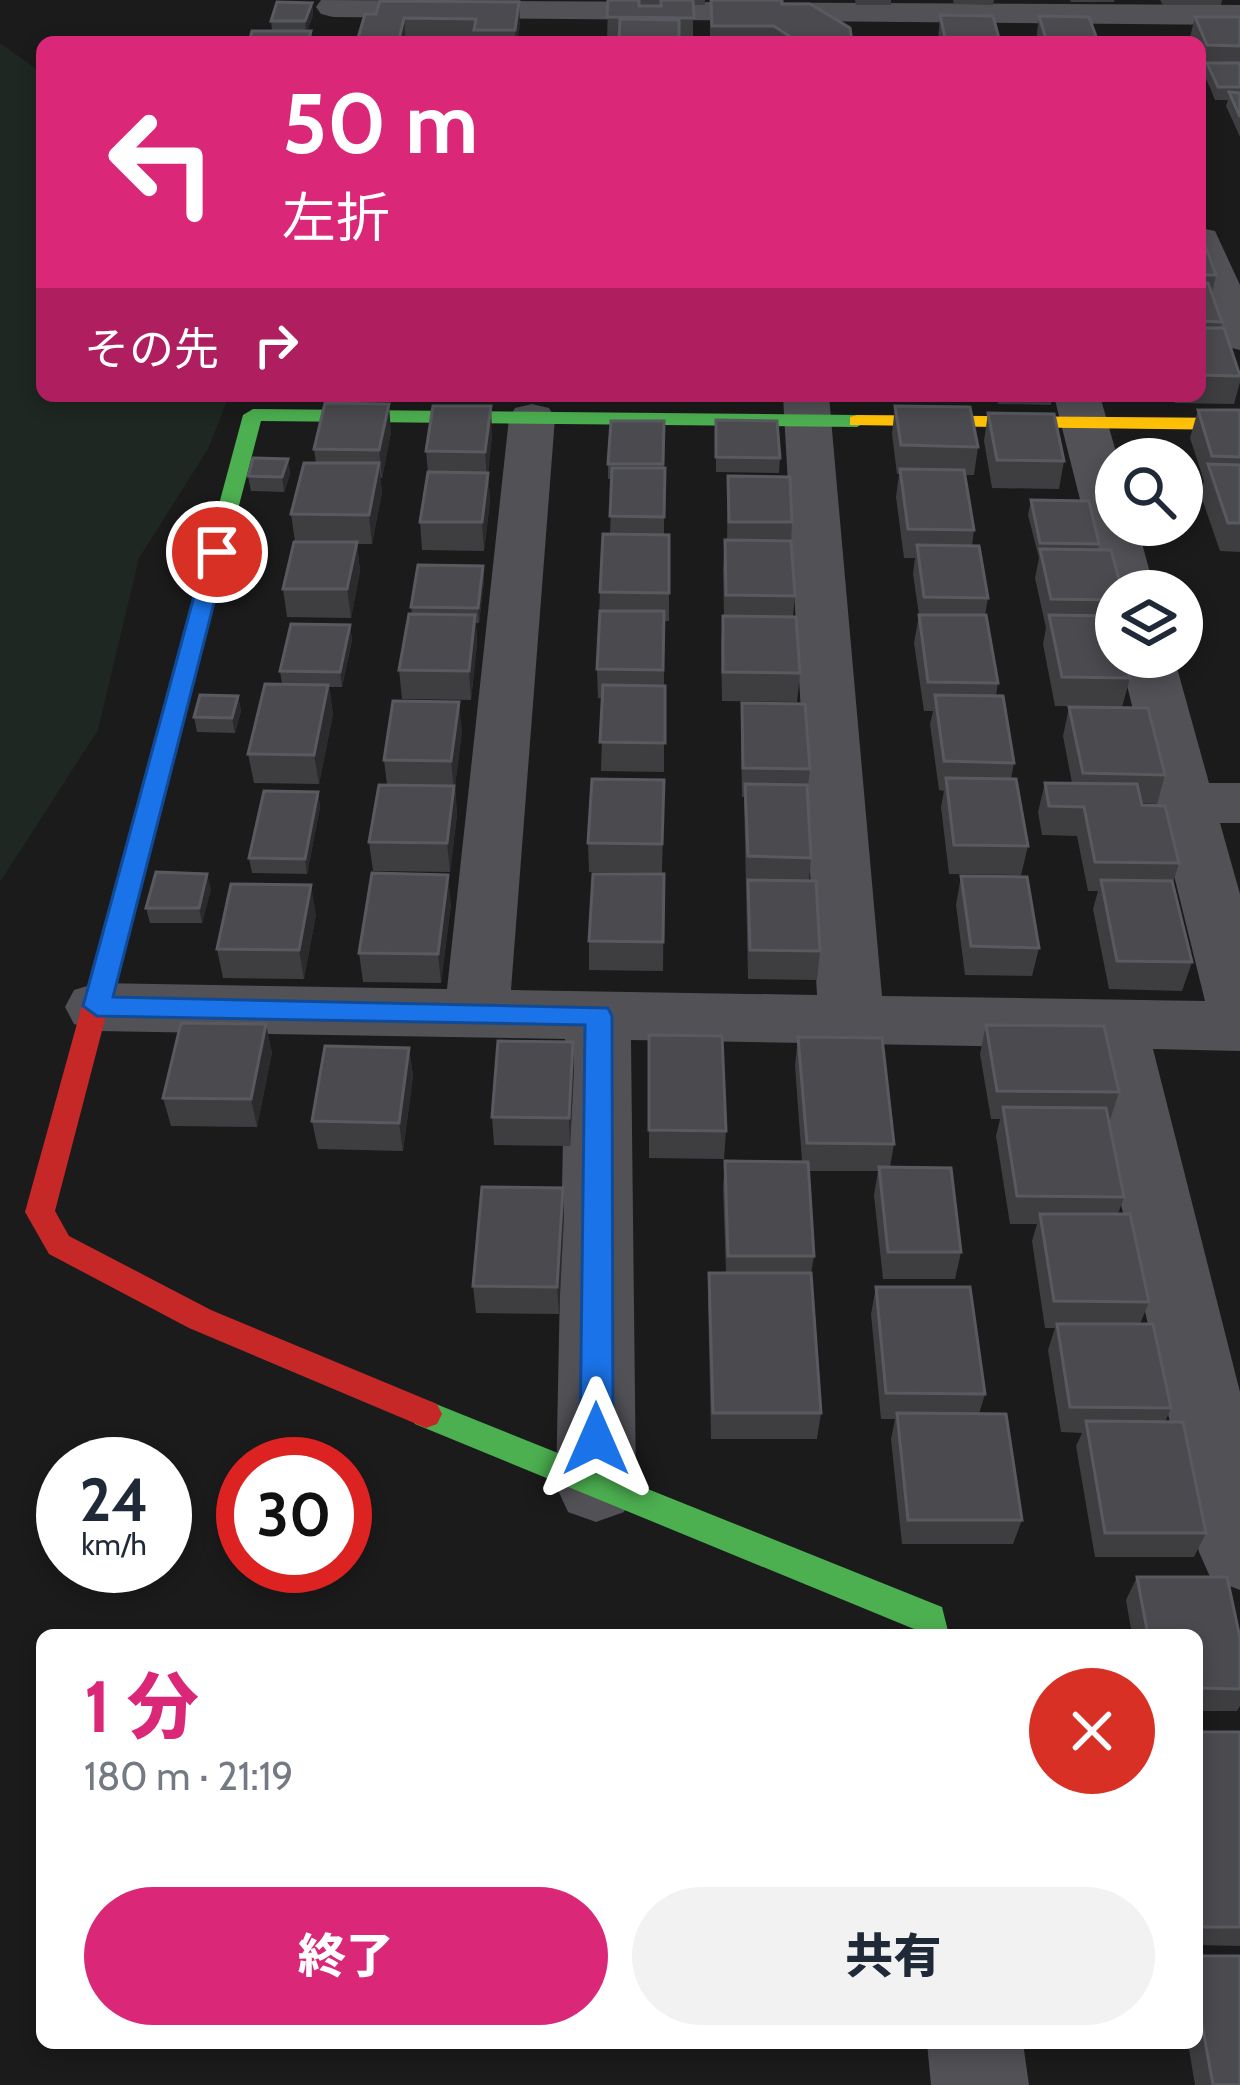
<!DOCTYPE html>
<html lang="ja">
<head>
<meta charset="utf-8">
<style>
  :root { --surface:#fff; --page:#f2f2f3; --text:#1f2937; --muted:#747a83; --accent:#db2777 }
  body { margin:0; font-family:Cabin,"Noto Sans JP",sans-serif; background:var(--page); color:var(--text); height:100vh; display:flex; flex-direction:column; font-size:45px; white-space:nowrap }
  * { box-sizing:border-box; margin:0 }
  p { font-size:39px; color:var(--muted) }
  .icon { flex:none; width:66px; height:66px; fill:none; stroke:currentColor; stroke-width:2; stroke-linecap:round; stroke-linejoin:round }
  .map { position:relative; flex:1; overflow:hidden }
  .details { position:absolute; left:36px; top:1629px; width:1167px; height:420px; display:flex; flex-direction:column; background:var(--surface); border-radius:18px; box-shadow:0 6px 18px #0003 }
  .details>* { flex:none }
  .banner { position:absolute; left:36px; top:36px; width:1170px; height:366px; border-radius:18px; box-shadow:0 6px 18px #0003; background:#db2777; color:#fff; overflow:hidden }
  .buttons { position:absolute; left:1095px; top:438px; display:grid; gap:24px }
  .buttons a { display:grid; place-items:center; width:108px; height:108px; border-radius:50%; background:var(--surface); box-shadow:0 6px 18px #0003; font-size:60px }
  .speed { position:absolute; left:36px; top:1437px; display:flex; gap:24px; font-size:60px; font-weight:700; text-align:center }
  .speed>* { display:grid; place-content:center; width:156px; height:156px; border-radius:50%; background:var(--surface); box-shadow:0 6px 18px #0003; line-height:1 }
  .speed small { font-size:30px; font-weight:400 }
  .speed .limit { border:18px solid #d22; background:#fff; color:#111 }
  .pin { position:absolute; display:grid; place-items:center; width:102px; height:102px; color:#fff; margin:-51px; border:6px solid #fff; border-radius:50%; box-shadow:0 3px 12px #0007 }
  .me { position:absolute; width:132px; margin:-66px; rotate:0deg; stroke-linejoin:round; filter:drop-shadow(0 0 9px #0008) }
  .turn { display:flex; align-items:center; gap:42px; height:252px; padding:0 48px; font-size:54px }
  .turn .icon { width:156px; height:156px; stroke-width:2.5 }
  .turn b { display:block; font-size:84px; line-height:102px }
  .then { display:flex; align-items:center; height:114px; padding:0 48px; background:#0003; gap:24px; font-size:45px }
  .round { display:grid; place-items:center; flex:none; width:126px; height:126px; border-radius:63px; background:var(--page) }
  .overview { display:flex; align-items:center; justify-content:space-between; height:204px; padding:0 48px }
  h1 { font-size:72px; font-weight:800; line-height:90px; color:var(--accent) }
  .action { display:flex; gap:24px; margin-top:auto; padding:24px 48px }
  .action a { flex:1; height:138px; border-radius:72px; background:var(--accent); color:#fff; font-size:48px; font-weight:800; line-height:138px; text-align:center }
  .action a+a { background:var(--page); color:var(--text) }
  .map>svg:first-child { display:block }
  .green { fill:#1e2721 }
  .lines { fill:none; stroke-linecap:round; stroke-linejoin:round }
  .street { fill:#515156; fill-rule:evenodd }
  .fast { fill:#4caf50; fill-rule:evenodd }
  .slow { fill:#ffc107; fill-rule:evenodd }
  .jam { fill:#c62828; fill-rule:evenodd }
  .wall { fill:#3e3e41 }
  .shaded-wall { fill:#2b2b2d }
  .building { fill:#4a4a4f; stroke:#595a60; stroke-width:3 }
  .route { fill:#1a73e8; stroke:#114b97; stroke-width:3 }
</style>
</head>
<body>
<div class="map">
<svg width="1240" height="2085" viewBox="0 0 1240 2085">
  <rect width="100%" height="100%" fill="#1b1b1c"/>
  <path class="green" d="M0,43L42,73V396H229L208,449L139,558L98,730L0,882Z"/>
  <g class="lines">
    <g class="street">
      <path d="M321,0L1240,5V25L333,17L321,14L316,7Z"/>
      <path d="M1200,228L1215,231L1240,285V350L1224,346C1199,309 1200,271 1200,228Z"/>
      <path d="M783,396H829L882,996L1205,1001L1120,657H1174L1209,783H1240V823H1220L1240,894V1051L1153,1049L1240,1392V1590L1211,1579L1199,1552L1086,1048L631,1040L636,1486L624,1512L596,1522L568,1512L556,1486L565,1039L97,1031L74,1024L65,1007L74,990L97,983L447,989L509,418L515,408L532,404L549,408L555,418L511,990L817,995Z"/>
      <path d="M1054,396H1100L1118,459L1116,525H1137L1155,591H1116V603L1103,591Z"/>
      <path d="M927,2043H1023L1029,2085H931Z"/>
    </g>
    <g class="fast">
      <path d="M253,409L857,415L867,421L857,427L261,421L188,701L185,706H169L166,701L243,415Z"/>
      <path d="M426,1400L942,1607L949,1635H915L914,1629L415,1424L410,1414L415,1404Z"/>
    </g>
    <path class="slow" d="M857,415L1240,418V430L850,425V417Z"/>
    <path class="jam" d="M177,694L188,701L55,1211L69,1236L211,1310L437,1404L442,1414L437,1424L426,1428L189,1328L49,1254L25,1212L166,701Z"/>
  </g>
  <g class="wall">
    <path d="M389,0H520L517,42H358V38Z"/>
    <path d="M608,0H705V5H693V42L607,41Z"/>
    <path d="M710,0L782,4L852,42H710Z"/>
    <path d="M855,0H891V5H856Z"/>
    <path d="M953,0H994L993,5L954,4Z"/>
    <path d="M1070,0H1114V2H1071Z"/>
    <path d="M1160,0H1222L1221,5H1163Z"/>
    <path d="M312,3L313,15L307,31H311L312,42H249L272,31L271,21Z"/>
    <path d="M940,15L1000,42H938Z"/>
    <path d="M1039,16L1098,42H1036Z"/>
    <path d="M1195,17H1240V137L1226,106L1228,100H1215L1205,76L1206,70H1202L1200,66V42L1189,41Z"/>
    <path d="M1200,237L1216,275L1212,293L1222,322L1221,328L1240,372V382L1234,404L1175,403L1172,396H1200Z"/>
    <rect x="891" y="396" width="53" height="6"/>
    <path d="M996,396H1052L1051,405L998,404Z"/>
    <path d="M895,406L978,447L974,475H965L974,530L972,546L988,598L985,615L998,683L996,696L1014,763L1011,779L1028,846L1021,875L949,874L941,807L944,791L939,790L930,724L933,711H924L914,643L919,615L913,574L915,558H904L896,497L899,474H897L892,434Z"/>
    <path d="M1198,410H1240V552L1220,551L1200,493L1204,481L1190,438Z"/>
    <path d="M988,413L1064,461L1059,489L992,488L984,441Z"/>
    <path d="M716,420L780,458L779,473L716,472Z"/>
    <path d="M664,421V535L669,593V621H664V772L601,771L603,698H598L597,669L600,592L610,534L612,479H608V464Z"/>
    <path d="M391,432L382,478H380L382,492L372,544H357L360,571L351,618L287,617L283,589L295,542L291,514L316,463L314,449Z"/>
    <path d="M492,434L488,473L490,501L484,551L422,550L420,522L428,473L426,451Z"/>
    <path d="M288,459L290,474L284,492L251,491L248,476Z"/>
    <path d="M728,476L792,522L791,541L795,596L793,616L800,673L797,702L722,701L721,644L723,616H724L723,569L725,540L727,541Z"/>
    <path d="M1031,500L1099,544L1098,550L1116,591V657L1130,678L1122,707L1055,706L1043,644L1046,628L1035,578L1039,558L1028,515Z"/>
    <path d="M483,566L484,581L479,623H476L477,644L471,700L402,699L399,670L412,614L411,607Z"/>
    <path d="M350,625L352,640L342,687H329L333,714L319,784L254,783L248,754L282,684L280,671Z"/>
    <path d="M238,696L241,711L235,733L197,732L194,717Z"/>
    <path d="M742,703L810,769L807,793L811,858L809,881L820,951L817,980L748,979L744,797H742L741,732Z"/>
    <path d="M1069,707L1165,775L1157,804L1141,803L1179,863L1173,883L1192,962L1182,991L1109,989L1093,909L1098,891H1088L1077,836L1042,835L1038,812L1045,783H1072L1063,736Z"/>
    <path d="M462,731L455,786L457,815L450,872L373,871L369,842L387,785L384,760Z"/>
    <path d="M664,780L662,873L589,872L588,843Z"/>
    <path d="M318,792L320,807L307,874L252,873L249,858Z"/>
    <path d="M664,874L663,971L589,970V941Z"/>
    <path d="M961,876L1039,948L1032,976L965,975L956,905Z"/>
    <path d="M211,889L202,923H150L146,908Z"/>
    <path d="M451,904L441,983L363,982L359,953Z"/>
    <path d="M316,914L304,979L223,978L217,949Z"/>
    <path d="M986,1025L1119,1092L1110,1120H1108L1124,1197L1118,1214L1149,1302L1140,1324L1171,1408L1165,1422L1206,1533L1194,1557H1095L1076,1446L1082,1433L1061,1432L1048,1350L1055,1328H1045L1032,1241L1037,1224H1010L996,1136L1000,1119H991L980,1054Z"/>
    <path d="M649,1035L726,1131L724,1159L649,1158Z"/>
    <path d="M798,1037L894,1144L890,1167L961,1252L955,1279H883L874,1195L878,1171H808L814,1256L811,1274L821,1413L817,1439H711L708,1299L709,1273H726L723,1188L725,1161H802L795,1066Z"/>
    <path d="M409,1048L413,1076L403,1151L318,1149L312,1121Z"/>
    <path d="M272,1052L257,1127L171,1126L163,1098Z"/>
    <path d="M574,1070L570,1146L494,1145L492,1117Z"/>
    <path d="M563,1188L564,1216L559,1314L476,1313L473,1286Z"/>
    <path d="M876,1287L985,1394L979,1414L1022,1520L1013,1544H902L891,1439L895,1419H881L871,1314Z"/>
    <path d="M1137,1577L1240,1638V1706L1237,1711H1197V1635H1132L1126,1600Z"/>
    <path d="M1197,1732H1240V1946L1197,1945Z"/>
    <path d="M1197,1956L1240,2085H1195L1188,2043H1197Z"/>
  </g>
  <g class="shaded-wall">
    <path d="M519,2L520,26L517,42H515V30Z"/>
    <path d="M312,3L313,15L306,34L305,21Z"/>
    <path d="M404,18L406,42H399V39Z"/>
    <path d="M389,404L391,432L382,478L379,450Z"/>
    <path d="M491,406L492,434L487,480L485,452Z"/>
    <path d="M288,459L290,474L284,492L282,477Z"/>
    <path d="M379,463L382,492L372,544L369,515Z"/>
    <path d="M488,473L490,501L484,551L482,522Z"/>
    <path d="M357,542L360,571L351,618L347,589Z"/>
    <path d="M483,566L484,581L479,623L478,608Z"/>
    <path d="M475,615L477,644L471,700L469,671Z"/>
    <path d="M350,625L352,640L342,687L340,672Z"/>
    <path d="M328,685L333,714L319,784L314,755Z"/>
    <path d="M238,696L241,711L235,733L232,718Z"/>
    <path d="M459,702L462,731L455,786L457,815L450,872L447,843L454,790L451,761Z"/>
    <path d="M318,792L320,807L307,874L305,859Z"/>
    <path d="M207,874L211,889L202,923L199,908Z"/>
    <path d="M448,875L451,904L441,983L438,954Z"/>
    <path d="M311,885L316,914L304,979L299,950Z"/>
    <path d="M266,1024L272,1052L257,1127L251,1099Z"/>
    <path d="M573,1042L574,1070L570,1146L569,1118Z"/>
    <path d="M409,1048L413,1076L403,1151L399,1123Z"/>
    <path d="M563,1188L564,1216L559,1314L557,1287Z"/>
  </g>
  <g class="building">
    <path d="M608,0H639V6H661V0H693L694,18L607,17Z"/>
    <path d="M711,0H782V4H810L850,28L852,42H792V38L774,26H712Z"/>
    <path d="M380,1L519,2L515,30H474L476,19L404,18L399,39L358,38L365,14H376Z"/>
    <path d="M277,2L312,3L305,21H271Z"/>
    <path d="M940,15L993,16L1000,42H946Z"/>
    <path d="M1039,16L1089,17L1098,42H1047Z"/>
    <path d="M1195,17H1240V46L1207,45Z"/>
    <path d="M620,19L679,20V42H619Z"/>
    <path d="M252,31H311L308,42H249Z"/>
    <path d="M1207,63H1240V87H1218Z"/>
    <path d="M1229,92L1240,93V117Z"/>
    <path d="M1200,237H1202L1216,275H1200Z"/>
    <path d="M1200,283H1208L1222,322L1200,321Z"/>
    <path d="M1200,328H1224L1240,376L1200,375Z"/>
    <path d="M325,403L389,404L379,450L314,449Z"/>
    <path d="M433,406H491L485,452L426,451Z"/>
    <path d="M895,406L970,407L978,447L901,445Z"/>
    <path d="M1198,410H1240V457L1212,456Z"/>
    <path d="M988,413L1054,414L1064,461L997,460Z"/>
    <path d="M716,420L777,421L780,458L716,457Z"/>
    <path d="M611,421H664L663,464H608Z"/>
    <path d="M253,458L288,459L282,477L248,476Z"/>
    <path d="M304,463H379L369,515L291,514Z"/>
    <path d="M1208,464L1240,465V523H1228Z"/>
    <path d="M612,468H665L664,517L610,516Z"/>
    <path d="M900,469L964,470L974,530L908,529Z"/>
    <path d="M428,472L488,473L482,522H420Z"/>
    <path d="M728,476L790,477L792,522H729Z"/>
    <path d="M1031,500L1089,501L1099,544L1040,543Z"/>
    <path d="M603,534L669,535V593L600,592Z"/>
    <path d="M725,540L791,541L795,596L726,595Z"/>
    <path d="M294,542H357L347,589H283Z"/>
    <path d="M917,545L979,546L988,598L924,597Z"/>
    <path d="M1040,549L1111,550L1122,591H1116V600L1051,599Z"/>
    <path d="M418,565L483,566L478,608L411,607Z"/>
    <path d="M600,611H664L663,670L597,669Z"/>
    <path d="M409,614L475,615L469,671L399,670Z"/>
    <path d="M919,615H986L998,683L928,682Z"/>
    <path d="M1049,615L1114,616L1116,623V657H1124L1130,678L1062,677Z"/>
    <path d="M723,616L796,617L800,673L723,672Z"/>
    <path d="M291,624L350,625L340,672L280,671Z"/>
    <path d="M265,684L328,685L314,755L248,754Z"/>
    <path d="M603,685L665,686V743L600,742Z"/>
    <path d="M200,695L238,696L232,718L194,717Z"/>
    <path d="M935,695L1003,696L1014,763L944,761Z"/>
    <path d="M393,701L459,702L451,761L384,760Z"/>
    <path d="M742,703L805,704L810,769L743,768Z"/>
    <path d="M1069,707L1148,708L1165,775L1083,773Z"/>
    <path d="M946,778L1016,779L1028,846L954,845Z"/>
    <path d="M592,779L664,780L662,844L588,843Z"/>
    <path d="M1045,783L1137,784L1142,805L1165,806L1179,863L1095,862L1084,807L1049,806Z"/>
    <path d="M745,784L807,785L811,858L748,856Z"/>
    <path d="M379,785L454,786L447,843L369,842Z"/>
    <path d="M264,791L318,792L305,859L249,858Z"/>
    <path d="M156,872L207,874L199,908H146Z"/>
    <path d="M372,873L448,875L438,954L359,953Z"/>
    <path d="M593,874H664L663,942L589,941Z"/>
    <path d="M961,876L1027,877L1039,948L971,946Z"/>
    <path d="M748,880L816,881L820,951L750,950Z"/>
    <path d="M1101,880L1172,881L1192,962L1117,961Z"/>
    <path d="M231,884L311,885L299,950L217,949Z"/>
    <path d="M181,1023L266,1024L251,1099L163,1098Z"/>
    <path d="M986,1025L1104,1026L1119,1092L997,1091Z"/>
    <path d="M649,1035L722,1036L726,1131L649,1130Z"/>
    <path d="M798,1037L882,1038L894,1144L807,1143Z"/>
    <path d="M498,1041L573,1042L569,1118L492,1117Z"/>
    <path d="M325,1046L409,1048L399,1123L312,1121Z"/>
    <path d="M1003,1107L1106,1108L1124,1197L1017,1196Z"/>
    <path d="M725,1161L808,1162L814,1256H728Z"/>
    <path d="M879,1167L951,1168L961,1252H888Z"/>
    <path d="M482,1187L563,1188L557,1287L473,1286Z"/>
    <path d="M1040,1214H1130L1149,1302L1054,1301Z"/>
    <path d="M709,1273H811L821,1413H713Z"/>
    <path d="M876,1287H970L985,1394L886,1393Z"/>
    <path d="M1057,1324H1153L1171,1408L1070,1407Z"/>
    <path d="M897,1413L1006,1414L1022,1520H908Z"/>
    <path d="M1086,1421L1183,1422L1206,1533H1105Z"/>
    <path d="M1137,1577H1227L1240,1638V1689L1197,1688V1635H1148Z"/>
    <rect x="1197" y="1732" width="43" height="195"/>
    <path d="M1197,1956H1240V2085H1213L1197,1996Z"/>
  </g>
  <path class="route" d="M217,545L227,552L113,997L608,1008L612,1016L613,1439L608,1449L596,1454L585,1449L580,1439L585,1025L97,1016L83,1006L206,552Z"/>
</svg>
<div class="buttons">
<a><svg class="icon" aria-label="search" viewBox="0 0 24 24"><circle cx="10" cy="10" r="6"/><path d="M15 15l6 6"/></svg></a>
<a><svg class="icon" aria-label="layers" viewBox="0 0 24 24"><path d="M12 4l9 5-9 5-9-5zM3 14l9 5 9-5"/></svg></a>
</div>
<div class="speed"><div>24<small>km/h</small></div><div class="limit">30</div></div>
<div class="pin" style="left:217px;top:552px;background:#d93025"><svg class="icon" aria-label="arrive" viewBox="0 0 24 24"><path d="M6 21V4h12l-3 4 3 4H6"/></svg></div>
<svg class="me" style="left:596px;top:1439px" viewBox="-20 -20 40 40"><path d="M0-17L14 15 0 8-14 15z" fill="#1a73e8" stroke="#fff" stroke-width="4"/></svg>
<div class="banner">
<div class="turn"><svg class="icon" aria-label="left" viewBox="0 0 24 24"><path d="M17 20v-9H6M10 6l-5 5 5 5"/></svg><div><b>50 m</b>左折</div></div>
<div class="then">その先<svg class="icon" aria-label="right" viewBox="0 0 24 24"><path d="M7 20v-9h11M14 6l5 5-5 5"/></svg></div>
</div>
<section class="details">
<div class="overview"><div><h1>1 分</h1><p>180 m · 21:19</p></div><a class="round" style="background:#d93025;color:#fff"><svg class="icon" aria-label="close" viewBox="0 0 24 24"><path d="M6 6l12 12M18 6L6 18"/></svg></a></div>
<div class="action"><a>終了</a><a>共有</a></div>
</section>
</div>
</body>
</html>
